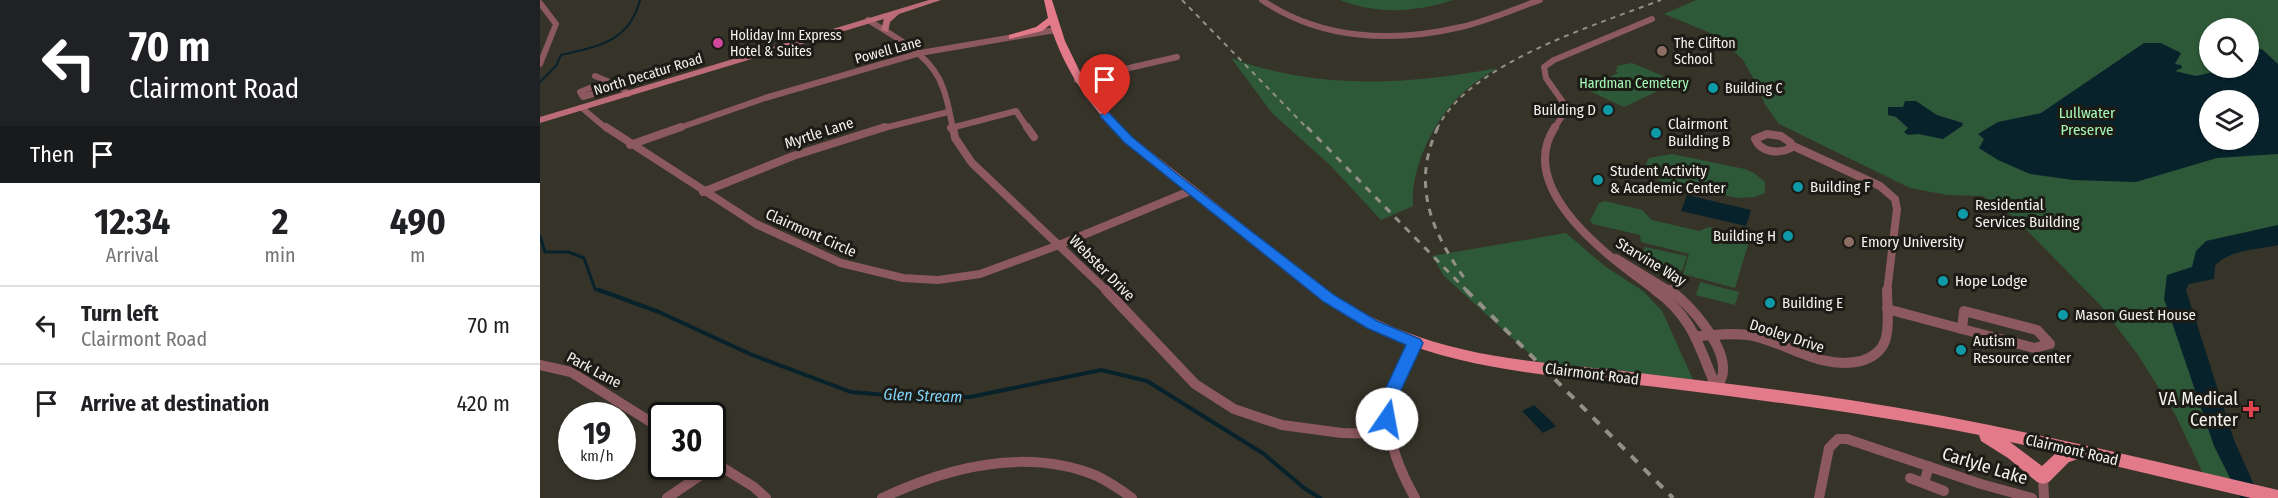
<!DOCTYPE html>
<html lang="en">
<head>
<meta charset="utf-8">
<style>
  :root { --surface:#fff; --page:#f2f2f2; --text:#202124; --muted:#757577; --line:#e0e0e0 }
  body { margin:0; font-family:"Fira Sans Condensed",sans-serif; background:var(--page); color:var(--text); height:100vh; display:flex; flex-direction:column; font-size:22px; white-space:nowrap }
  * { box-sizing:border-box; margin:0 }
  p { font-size:20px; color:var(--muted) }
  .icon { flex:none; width:33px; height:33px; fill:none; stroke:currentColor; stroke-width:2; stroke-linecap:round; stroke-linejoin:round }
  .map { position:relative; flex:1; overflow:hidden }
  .panel { display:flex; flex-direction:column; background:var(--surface); width:540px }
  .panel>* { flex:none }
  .top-card { background:#202124; color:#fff; overflow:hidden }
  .buttons { position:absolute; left:1659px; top:18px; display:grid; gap:12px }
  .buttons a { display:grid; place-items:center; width:60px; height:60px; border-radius:50%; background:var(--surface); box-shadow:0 2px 4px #0004; font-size:30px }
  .speed { position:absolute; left:18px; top:402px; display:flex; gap:12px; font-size:30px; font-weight:700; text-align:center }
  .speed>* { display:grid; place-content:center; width:78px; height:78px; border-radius:50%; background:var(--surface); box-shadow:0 2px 4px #0004; line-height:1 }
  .speed small { font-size:15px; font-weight:400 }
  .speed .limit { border:3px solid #111; border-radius:9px; background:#fff; color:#111 }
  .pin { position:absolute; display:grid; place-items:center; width:51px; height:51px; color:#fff; margin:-62px -26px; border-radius:50% 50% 50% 0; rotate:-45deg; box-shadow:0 0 6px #0007 }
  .pin .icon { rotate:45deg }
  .me { position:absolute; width:66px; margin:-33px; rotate:12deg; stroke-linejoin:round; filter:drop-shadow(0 0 4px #0008) }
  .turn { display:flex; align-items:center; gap:21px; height:126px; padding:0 30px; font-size:27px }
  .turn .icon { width:78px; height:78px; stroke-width:2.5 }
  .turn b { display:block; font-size:42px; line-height:51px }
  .then { display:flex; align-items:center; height:57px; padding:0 30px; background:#0003; gap:12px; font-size:22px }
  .eta { display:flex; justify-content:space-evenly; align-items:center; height:102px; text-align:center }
  .eta b { font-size:36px; font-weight:700; line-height:42px }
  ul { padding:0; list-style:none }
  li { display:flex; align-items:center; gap:18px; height:78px; padding:0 30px; border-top:2px solid var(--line) }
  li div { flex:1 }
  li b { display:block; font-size:22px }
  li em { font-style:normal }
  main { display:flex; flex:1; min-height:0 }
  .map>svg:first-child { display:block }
  .green { fill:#2e5938; fill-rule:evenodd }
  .water { fill:#08222c; fill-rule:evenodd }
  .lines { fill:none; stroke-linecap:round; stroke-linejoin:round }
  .stream-far2 { stroke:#08222c; stroke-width:2 }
  .stream-far1 { stroke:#08222c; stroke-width:3 }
  .stream { stroke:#08222c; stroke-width:4 }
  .street-far2 { stroke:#8c595f; stroke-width:6 }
  .street-far1 { stroke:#8c595f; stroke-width:8 }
  .street { stroke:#8c595f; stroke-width:10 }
  .secondary { fill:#bc6c77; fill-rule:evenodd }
  .primary { fill:#e27a89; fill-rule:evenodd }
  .rail-far2 { stroke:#929087; stroke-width:2; stroke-dasharray:5 5; stroke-linecap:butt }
  .rail-far1 { stroke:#929087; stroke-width:3; stroke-dasharray:7 7; stroke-linecap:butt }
  .rail { stroke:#929087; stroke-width:4; stroke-dasharray:9 9; stroke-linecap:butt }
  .route { fill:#1a73e8; stroke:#114b97; stroke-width:1.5 }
  .hotel-dot { fill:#d1479c; stroke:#1c1b16; stroke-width:2 }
  .education-dot { fill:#8d6e63; stroke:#1c1b16; stroke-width:2 }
  .culture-dot { fill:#0f9aa8; stroke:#1c1b16; stroke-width:2 }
  .health-dot { fill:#e0444e; stroke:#1c1b16; stroke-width:2 }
  .labels { text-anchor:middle; stroke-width:6; stroke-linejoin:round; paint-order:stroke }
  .far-poi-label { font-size:14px; fill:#f3f2eb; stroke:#1c1b16; text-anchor:start }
  .far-street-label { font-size:14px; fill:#f3f2eb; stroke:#1c1b16 }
  .far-park-label { font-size:14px; fill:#a7f9b6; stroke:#1c1b16 }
  .poi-label { font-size:15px; fill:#f3f2eb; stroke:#1c1b16; text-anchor:start }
  .park-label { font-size:15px; fill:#a7f9b6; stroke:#1c1b16 }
  .street-label { font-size:15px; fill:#f3f2eb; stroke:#1c1b16 }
  .water-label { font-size:16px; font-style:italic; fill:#7fd4f8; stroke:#1c1b16 }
  .near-poi-label { font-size:18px; fill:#f3f2eb; stroke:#1c1b16; text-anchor:end }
  .near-street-label { font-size:18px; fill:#f3f2eb; stroke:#1c1b16 }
</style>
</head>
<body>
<main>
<section class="panel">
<div class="top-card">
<div class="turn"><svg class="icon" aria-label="left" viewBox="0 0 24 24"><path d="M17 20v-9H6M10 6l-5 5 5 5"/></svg><div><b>70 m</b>Clairmont Road</div></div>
<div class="then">Then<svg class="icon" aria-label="arrive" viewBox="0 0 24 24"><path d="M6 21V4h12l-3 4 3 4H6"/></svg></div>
</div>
<div class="eta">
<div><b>12:34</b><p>Arrival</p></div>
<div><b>2</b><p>min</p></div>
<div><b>490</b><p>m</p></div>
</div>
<ul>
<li><svg class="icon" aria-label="left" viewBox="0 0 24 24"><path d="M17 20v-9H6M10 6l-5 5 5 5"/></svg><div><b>Turn left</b><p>Clairmont Road</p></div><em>70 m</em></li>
<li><svg class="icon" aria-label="arrive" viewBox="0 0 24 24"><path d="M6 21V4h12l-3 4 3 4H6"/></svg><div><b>Arrive at destination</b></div><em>420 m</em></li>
</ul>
</section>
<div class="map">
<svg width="1738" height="498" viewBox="0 0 1738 498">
  <rect width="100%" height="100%" fill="#363329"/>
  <g class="green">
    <path d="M800,0H913C877,12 837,15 800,0Z"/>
    <path d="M1156,0H1738V234L1688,245L1634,288L1709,490L1666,480L1635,414L1598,355L1561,306L1475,218L1443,196L1407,195L1370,188L1239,124L1224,103L1220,90L1203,60L1178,36L1124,14ZM1670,28H1708V68H1670ZM1670,100H1708V140H1670Z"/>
    <path d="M691,58C776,90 869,85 957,68C946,75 935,82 926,90C896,115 870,167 873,206L841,220L790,165L732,113Z"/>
    <path d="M1092,63L1137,82L1084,107L1043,88L1078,73L1075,70L1078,68L1076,66Z"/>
    <path d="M1132,154L1205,169L1214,173L1225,182V193L1215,197L1198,198L1123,182L1110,175L1105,166L1109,158Z"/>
    <path d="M1065,201L1102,210L1112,220L1159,231L1169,227L1210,238L1195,288L1143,274L1149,254L1101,242L1100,235L1053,224L1050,221L1059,203Z"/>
    <path d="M1026,233L1066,267L1103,291L1122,311L1156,386L1005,368L904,276L892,256Z"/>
    <path d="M1105,247L1147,256L1142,271L1101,261L1099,258Z"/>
    <path d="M1160,282L1199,292L1195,305L1156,295Z"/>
  </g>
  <g class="water">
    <path d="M1604,43H1621L1641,53L1635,64L1641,65L1642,68L1635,71L1656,76L1678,71L1668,67L1669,66L1708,68L1709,45L1723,50L1738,64V154L1677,158L1596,182L1533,180L1490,174L1458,160L1439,148L1444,139L1438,134L1458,122L1501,113ZM1670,100H1708V140H1670Z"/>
    <path d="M1365,101H1376L1397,115L1423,123L1422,126L1403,139L1378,134L1368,135L1364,132L1368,128L1356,117L1348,115V107H1363Z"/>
    <path d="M1147,195L1211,210L1206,226L1141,211Z"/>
    <path d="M1738,225V245C1719,250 1689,249 1675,266L1674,279L1649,284L1646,290L1694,440L1720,498H1700L1674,446L1624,299L1627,275L1652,267L1656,251L1666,241Z"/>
    <path d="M994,405L1016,426L1003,433L982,411Z"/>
  </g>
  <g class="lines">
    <path class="stream-far2" d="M0,82L16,66L21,55C59,46 89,42 100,0"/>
    <path class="stream-far1" d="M0,236L5,252H28L44,258L55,289L63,292"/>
    <path class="stream" d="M59,290L119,312L210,354L311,392L370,397H430L561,370L607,381L724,454L764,488L780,498"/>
    <g class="street-far2">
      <path d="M722,0C781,40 853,43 921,27C948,21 974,9 1000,0"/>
      <path d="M0,3L16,24L0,64"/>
      <path d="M328,20C356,38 392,55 403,88C408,101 410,115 413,129"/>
      <path d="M55,76L67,81L40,92L43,97L80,86L88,94"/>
      <path d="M537,80L637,57"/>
      <path d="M80,86L107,78"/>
      <path d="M42,108L67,129"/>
      <path d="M411,128L476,111L488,129"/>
      <path d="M136,129L225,98L380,53L515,30"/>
      <path d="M340,129L408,112"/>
      <path d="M1014,129L1027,108L1006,78L1004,67L1014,60L1112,19"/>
    </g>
    <g class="street-far1">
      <path d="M66,127L216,224L301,263L363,278L398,280L440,274L519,245L650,191"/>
      <path d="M413,127L415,138L432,163L568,292"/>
      <path d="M487,127L494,137"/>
      <path d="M1015,127C973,190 1074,261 1117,292"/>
      <path d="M411,128L413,127"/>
      <path d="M1227,134L1241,136L1251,143V148C1239,154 1221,153 1215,139Z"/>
      <path d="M90,145L141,127"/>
      <path d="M1251,145L1340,186L1355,199L1357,209L1347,292"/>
      <path d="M163,192L253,156L345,127"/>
      <path d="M1076,258L1132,292"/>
    </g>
    <g class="street">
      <path d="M566,290L655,384L694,409L742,425L802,433L848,434"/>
      <path d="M1115,290C1154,318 1159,348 1177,389"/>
      <path d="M1130,290C1150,305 1185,344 1183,371C1183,377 1179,383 1177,389"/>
      <path d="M1347,309L1422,329"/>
      <path d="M1424,311L1497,330L1510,344L1494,348L1422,329Z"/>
      <path d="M1158,336C1176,335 1196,332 1214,336C1251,345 1281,370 1321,361C1331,358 1341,352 1345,341C1350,327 1347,305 1347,290"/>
      <path d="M875,343C841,405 841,436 875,498"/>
      <path d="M0,365L31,372L122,429"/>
      <path d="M172,461L214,487L226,498"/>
      <path d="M1503,477L1504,498"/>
      <path d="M1370,478L1404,491"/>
      <path d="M1384,483L1389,466"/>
      <path d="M127,498L177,464"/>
      <path d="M342,498C408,467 486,447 557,476C569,482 581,490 592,498"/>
      <path d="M1279,498L1289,448L1298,439H1307L1441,484L1492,498"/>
    </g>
    <path class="secondary" d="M389,0H401L359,14L350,22L348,32L341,30L344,19L0,123V117Z"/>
    <path class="primary" d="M504,0H512L525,41L542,76L576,121L592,137L794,296C817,309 839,322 863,331C933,359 1009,363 1083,371C1158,380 1234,389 1310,400C1454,422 1596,457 1738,490V498H1711L1541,458L1529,462L1509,482L1503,484L1497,482L1468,458L1441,441L1439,435C1337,415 1236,402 1133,389C1040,377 940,375 852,338C828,329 806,316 784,302C743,270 703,237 662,204C594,149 539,112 510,25L502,31L469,39V35L496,27L508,18ZM1470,442L1517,452L1502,466Z"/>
    <g class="rail-far2">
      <path d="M642,0L768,129"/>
      <path d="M897,129C928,63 1056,25 1121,0"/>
    </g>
    <g class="rail-far1">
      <path d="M767,127L928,292"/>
      <path d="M898,127C871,184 891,231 925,279"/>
    </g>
    <path class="rail" d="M926,290L1133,498"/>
  </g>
  <path class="route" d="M565,112L569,113L592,137L637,174L794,295L837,321L880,339L883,343L861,390L853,423L847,425L841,423L838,419L845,390L866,345L827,328L784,302L584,142L560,116Z"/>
  <circle class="hotel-dot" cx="178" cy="43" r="6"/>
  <g class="education-dot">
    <circle cx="1122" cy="51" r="6"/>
    <circle cx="1309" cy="242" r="6"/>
  </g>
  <g class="culture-dot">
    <circle cx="1173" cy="88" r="6"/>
    <circle cx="1068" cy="110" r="6"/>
    <circle cx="1116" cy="133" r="6"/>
    <circle cx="1058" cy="180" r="6"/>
    <circle cx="1258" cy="187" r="6"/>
    <circle cx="1423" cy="214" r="6"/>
    <circle cx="1248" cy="236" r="6"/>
    <circle cx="1403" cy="281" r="6"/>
    <circle cx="1230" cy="303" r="6"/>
    <circle cx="1523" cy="315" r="6"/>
    <circle cx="1421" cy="350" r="6"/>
  </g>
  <path class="health-dot" d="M1708 400h6v6h6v6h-6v6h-6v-6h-6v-6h6z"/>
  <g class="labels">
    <g class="far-poi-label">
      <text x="190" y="40">Holiday Inn Express<tspan x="190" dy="16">Hotel &amp; Suites</tspan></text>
      <text x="1134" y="48">The Clifton<tspan x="1134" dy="16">School</tspan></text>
      <text x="1185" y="93">Building C</text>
    </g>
    <g class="far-street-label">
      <text transform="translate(348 50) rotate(-15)" y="5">Powell Lane</text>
      <text transform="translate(108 74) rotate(-17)" y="5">North Decatur Road</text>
    </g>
    <g class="far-park-label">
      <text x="1094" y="88">Hardman Cemetery</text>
    </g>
    <g class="poi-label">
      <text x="1056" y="115" text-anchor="end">Building D</text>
      <text x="1128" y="129">Clairmont<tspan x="1128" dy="17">Building B</tspan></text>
      <text x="1070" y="176">Student Activity<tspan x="1070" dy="17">&amp; Academic Center</tspan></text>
      <text x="1270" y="192">Building F</text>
      <text x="1435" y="210">Residential<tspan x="1435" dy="17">Services Building</tspan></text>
      <text x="1236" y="241" text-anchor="end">Building H</text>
      <text x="1321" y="247">Emory University</text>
      <text x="1415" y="286">Hope Lodge</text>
      <text x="1242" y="308">Building E</text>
      <text x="1535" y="320">Mason Guest House</text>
      <text x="1433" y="346">Autism<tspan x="1433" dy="17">Resource center</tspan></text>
    </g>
    <g class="park-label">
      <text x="1547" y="118">Lullwater<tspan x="1547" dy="17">Preserve</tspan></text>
    </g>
    <g class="street-label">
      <text transform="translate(279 133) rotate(-18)" y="5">Myrtle Lane</text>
      <text transform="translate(271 233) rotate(24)" y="5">Clairmont Circle</text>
      <text transform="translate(1111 262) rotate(31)" y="5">Starvine Way</text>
      <text transform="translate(562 268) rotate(45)" y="5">Webster Drive</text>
      <text transform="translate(1247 336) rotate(18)" y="5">Dooley Drive</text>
      <text transform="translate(54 370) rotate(28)" y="5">Park Lane</text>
      <text transform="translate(1052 374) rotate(7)" y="5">Clairmont Road</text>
      <text transform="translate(1532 450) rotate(13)" y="5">Clairmont Road</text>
    </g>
    <g class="water-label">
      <text transform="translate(383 395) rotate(2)" y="6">Glen Stream</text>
    </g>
    <g class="near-poi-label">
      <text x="1698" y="405">VA Medical<tspan x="1698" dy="21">Center</tspan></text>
    </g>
    <g class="near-street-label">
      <text transform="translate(1445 466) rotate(17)" y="6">Carlyle Lake</text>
    </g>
  </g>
</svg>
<div class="buttons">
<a><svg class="icon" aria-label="search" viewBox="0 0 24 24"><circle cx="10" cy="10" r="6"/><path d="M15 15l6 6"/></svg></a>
<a><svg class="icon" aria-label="layers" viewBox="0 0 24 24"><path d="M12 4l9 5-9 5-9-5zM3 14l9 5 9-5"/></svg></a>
</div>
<div class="speed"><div>19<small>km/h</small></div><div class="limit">30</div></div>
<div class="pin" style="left:565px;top:116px;background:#d93025"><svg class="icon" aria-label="arrive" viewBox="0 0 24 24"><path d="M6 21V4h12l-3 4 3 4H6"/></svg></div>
<svg class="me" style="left:847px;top:419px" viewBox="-20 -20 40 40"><circle r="19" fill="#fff"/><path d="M0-13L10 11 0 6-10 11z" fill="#1a73e8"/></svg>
</div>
</main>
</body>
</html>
